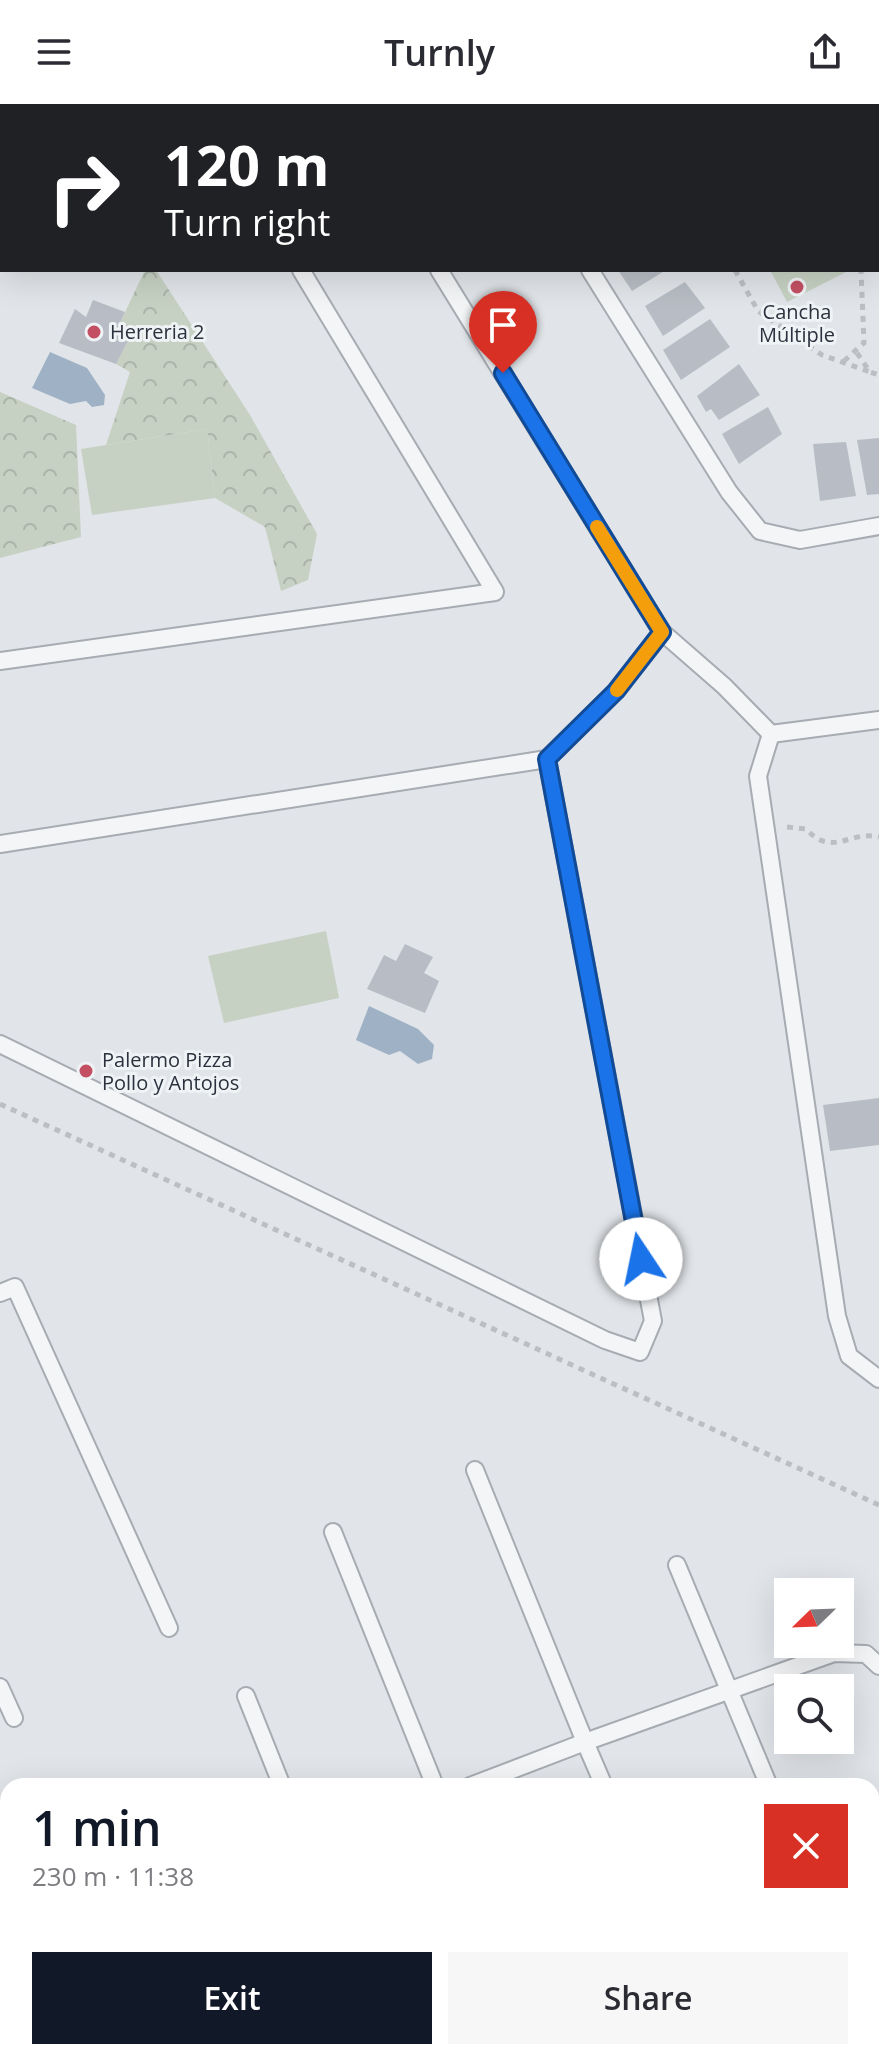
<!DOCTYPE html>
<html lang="en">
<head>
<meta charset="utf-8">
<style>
  :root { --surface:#fff; --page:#f7f7f7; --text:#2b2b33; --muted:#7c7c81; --accent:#111827 }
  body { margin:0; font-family:"Open Sans",sans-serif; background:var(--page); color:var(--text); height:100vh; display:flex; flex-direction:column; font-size:30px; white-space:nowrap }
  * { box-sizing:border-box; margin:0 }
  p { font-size:26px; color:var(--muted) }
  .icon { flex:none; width:44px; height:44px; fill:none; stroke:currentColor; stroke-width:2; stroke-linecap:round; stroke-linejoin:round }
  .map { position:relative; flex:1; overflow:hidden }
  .drawer { position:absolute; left:0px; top:1674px; width:880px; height:282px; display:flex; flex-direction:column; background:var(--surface); border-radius:24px 24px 0 0; box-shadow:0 8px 32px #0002 }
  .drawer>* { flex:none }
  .top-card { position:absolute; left:0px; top:0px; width:880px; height:168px; box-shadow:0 8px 32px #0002; background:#202124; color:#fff; overflow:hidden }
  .needle { width:52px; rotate:247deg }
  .fabs { position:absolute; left:774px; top:1474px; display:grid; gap:16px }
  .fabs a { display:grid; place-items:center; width:80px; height:80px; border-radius:0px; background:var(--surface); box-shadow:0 8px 32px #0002; font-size:40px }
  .pin { position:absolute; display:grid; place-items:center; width:68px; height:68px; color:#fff; margin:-82px -34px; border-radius:50% 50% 50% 0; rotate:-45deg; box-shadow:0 0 8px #0007 }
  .pin .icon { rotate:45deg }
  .me { position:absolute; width:88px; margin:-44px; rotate:349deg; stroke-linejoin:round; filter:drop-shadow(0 0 6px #0008) }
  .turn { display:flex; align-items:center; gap:28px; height:168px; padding:0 32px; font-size:36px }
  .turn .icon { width:104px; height:104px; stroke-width:2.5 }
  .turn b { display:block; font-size:56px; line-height:68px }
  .round { display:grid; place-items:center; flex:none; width:84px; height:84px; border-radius:0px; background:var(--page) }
  .head { display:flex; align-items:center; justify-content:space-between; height:136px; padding:0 32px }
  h1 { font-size:48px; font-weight:600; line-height:60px; color:var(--accent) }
  .button { display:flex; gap:16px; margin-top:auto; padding:16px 32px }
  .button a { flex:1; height:92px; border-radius:0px; background:var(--accent); color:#fff; font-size:32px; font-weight:600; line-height:92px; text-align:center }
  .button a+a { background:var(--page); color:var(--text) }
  header { display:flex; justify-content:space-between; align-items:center; height:104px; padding:0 32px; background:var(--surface); font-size:36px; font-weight:600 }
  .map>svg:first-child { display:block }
  .grass { fill:#c6d1c3 }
  .park { fill:url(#park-crowns) }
  .water { fill:#9fb2c5 }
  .building { fill:#b8bdc5 }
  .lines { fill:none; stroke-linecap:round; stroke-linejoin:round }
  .lane-casing { stroke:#a7abb2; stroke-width:20 }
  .street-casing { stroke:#a7abb2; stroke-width:34 }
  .path { stroke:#bbbec3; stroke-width:5; stroke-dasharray:6 6; stroke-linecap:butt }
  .lane { stroke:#f3f5f7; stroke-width:16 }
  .street { stroke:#f3f5f7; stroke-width:30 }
  .route-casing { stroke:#114b97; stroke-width:20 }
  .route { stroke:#1a73e8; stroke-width:14 }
  .slow { stroke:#f59e0b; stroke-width:14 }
  .poi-dot { fill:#c35062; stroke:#f0f3f6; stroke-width:3 }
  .labels { text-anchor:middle; stroke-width:6; stroke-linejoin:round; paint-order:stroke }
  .poi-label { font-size:20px; fill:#2b323e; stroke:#f0f3f6; text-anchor:start }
</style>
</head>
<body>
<header><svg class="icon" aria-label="menu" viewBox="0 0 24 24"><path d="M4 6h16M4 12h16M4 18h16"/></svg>Turnly<svg class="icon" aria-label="share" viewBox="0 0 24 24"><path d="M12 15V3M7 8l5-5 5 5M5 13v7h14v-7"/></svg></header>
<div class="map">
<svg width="879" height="1955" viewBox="0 0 879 1955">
  <defs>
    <pattern id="park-crowns" width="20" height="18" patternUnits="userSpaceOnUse" patternTransform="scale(2)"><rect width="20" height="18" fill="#c6d1c3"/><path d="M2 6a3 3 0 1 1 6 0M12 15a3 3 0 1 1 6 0" fill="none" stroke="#aab4a9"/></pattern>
  </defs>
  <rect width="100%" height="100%" fill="#e1e4e8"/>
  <g class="grass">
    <path d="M770,166H845L846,168L787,198Z"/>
    <path d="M207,325L215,394L92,411L81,345Z"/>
    <path d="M326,827L339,894L224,919L208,852Z"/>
  </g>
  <g class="park">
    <path d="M145,166H156L250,311L317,430L308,476L281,487L265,423L215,394L207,325L106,341L130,268L116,260L130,233L118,223Z"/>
    <path d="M0,288L76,321L81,433L0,454Z"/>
  </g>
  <g class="water">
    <path d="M50,248L87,264L105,291L104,301L92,303L86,297L70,300L32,284Z"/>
    <path d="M369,902L418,925L434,941L432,955L418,960L400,947L389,951L356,936Z"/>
  </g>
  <g class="building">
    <path d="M618,166H666L632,187Z"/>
    <path d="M685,178L705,204L663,232L645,202Z"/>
    <path d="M93,196L125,208L118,223L130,233L116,260L59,239L75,205L86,213Z"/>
    <path d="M710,215L730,243L681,276L663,246Z"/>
    <path d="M739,260L760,291L719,316L711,305L706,308L697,292Z"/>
    <path d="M768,303L782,330L739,360L722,330Z"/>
    <path d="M879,334V390L867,391L857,336Z"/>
    <path d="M846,338L856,392L820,397L813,340Z"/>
    <path d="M405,840L433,853L424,869L439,877L425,909L367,885L384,851L396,857Z"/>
    <path d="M879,994V1041L830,1047L823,1001Z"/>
  </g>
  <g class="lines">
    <defs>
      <g id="lane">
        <path d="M337,0L338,2"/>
        <path d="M486,0L487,2"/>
        <path d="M0,72H2"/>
        <path d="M439,166L662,528L724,582L771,630"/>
        <path d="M590,166L729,388L760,427L800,436L879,422"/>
        <path d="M0,557L495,488L301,166"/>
        <path d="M771,630L758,672L837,1212L849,1252L879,1275"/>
        <path d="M771,630L879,616"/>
        <path d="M0,740L547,655L616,587L662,528"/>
        <path d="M0,940L605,1236L640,1248L653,1217L547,655"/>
        <path d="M0,1189L15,1183L169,1524"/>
        <path d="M333,1428L435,1682"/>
        <path d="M677,1461L769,1682"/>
        <path d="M0,1583L14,1614"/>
        <path d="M246,1592L282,1682"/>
        <path d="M470,1682L585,1638L475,1366"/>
        <path d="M604,1682L585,1638L834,1549L866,1550L879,1562"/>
        <path d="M718,1948L721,1955"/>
      </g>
      <g id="street">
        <path d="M0,1793L8,1796"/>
        <path d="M399,1948L414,1955"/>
        <path d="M77,1955L82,1948"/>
      </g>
    </defs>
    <use href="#lane" class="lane-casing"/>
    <use href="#street" class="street-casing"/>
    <g class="path">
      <path d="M640,0L641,2"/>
      <path d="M813,0V2"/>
      <path d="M735,166L758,207L822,251L870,268"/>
      <path d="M857,249L870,268L879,271"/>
      <path d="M844,257L864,239L861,166"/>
      <path d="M787,723L806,725C833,754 849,726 879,733"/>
      <path d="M0,1000L879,1401"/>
    </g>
    <use href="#lane" class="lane"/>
    <use href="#street" class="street"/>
  </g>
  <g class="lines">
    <defs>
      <path id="route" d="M503,269L662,528L616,587L547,655L641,1155"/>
    </defs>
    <use href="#route" class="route-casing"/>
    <use href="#route" class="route"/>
    <path class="slow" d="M597,423L662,528L617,586"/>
  </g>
  <g class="poi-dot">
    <circle cx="797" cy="183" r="8"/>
    <circle cx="94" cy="228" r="8"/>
    <circle cx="86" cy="967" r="8"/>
  </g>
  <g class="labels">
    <g class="poi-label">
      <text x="797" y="215" text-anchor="middle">Cancha<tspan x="797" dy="23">Múltiple</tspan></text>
      <text x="110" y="235">Herreria 2</text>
      <text x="102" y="963">Palermo Pizza<tspan x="102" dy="23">Pollo y Antojos</tspan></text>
    </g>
  </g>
</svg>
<div class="fabs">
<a><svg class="needle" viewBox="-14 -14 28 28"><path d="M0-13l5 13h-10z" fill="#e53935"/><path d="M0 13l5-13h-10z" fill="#7c7c81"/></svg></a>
<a><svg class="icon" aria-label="search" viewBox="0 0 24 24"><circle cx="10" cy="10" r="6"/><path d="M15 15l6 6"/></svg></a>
</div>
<div class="pin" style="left:503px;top:269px;background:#d93025"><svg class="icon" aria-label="arrive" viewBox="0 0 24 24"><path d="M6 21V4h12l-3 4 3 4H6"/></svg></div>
<svg class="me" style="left:641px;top:1155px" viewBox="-20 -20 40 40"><circle r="19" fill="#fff"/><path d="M0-13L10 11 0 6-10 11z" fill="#1a73e8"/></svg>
<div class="top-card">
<div class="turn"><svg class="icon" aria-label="right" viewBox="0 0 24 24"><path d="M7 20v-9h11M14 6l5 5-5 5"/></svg><div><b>120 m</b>Turn right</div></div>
</div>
<section class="drawer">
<div class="head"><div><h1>1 min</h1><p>230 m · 11:38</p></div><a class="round" style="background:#d93025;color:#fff"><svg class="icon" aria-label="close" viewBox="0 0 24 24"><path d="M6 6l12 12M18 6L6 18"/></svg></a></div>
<div class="button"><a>Exit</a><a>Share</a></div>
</section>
</div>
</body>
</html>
